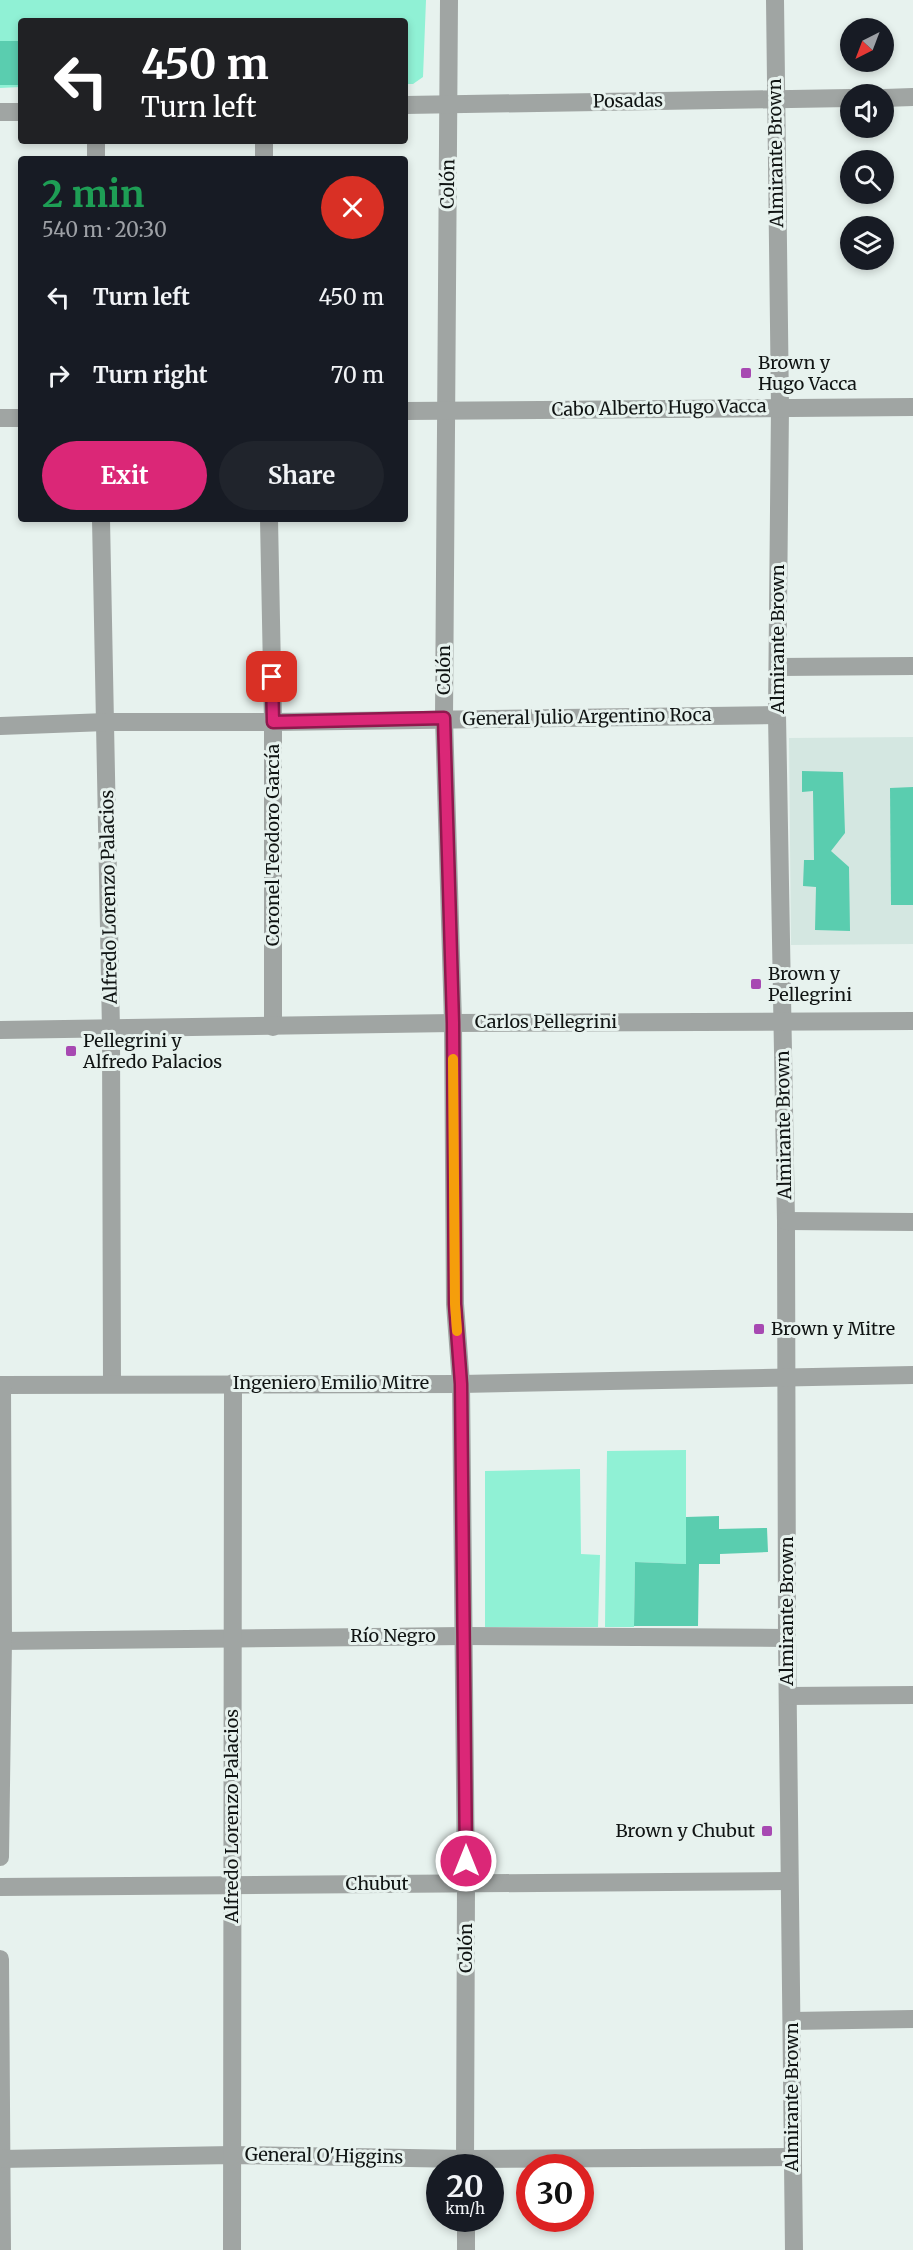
<!DOCTYPE html>
<html lang="en">
<head>
<meta charset="utf-8">
<style>
  :root { --surface:#171b24; --page:#20242c; --text:#f1f3f6; --muted:#9ea1a6; --accent:#db2777 }
  body { margin:0; font-family:Merriweather,serif; background:var(--page); color:var(--text); height:100vh; display:flex; flex-direction:column; font-size:22px; white-space:nowrap }
  * { box-sizing:border-box; margin:0 }
  p { font-size:20px; color:var(--muted) }
  .icon { flex:none; width:33px; height:33px; fill:none; stroke:currentColor; stroke-width:2; stroke-linecap:round; stroke-linejoin:round }
  .map { position:relative; flex:1; overflow:hidden }
  .side { position:absolute; left:18px; top:156px; width:390px; height:366px; display:flex; flex-direction:column; background:var(--surface); border-radius:6px; box-shadow:0 3px 9px #0003 }
  .side>* { flex:none }
  .guide { position:absolute; left:18px; top:18px; width:390px; height:126px; border-radius:6px; box-shadow:0 3px 9px #0003; background:#202124; color:#fff; overflow:hidden }
  .needle { width:39px; rotate:222deg }
  .fabs { position:absolute; left:840px; top:18px; display:grid; gap:12px }
  .fabs a { display:grid; place-items:center; width:54px; height:54px; border-radius:50%; background:var(--surface); box-shadow:0 3px 9px #0003; font-size:30px }
  .speed { position:absolute; left:426px; top:2154px; display:flex; gap:12px; font-size:30px; font-weight:700; text-align:center }
  .speed>* { display:grid; place-content:center; width:78px; height:78px; border-radius:50%; background:var(--surface); box-shadow:0 3px 9px #0003; line-height:1 }
  .speed small { font-size:15px; font-weight:400 }
  .speed .limit { border:9px solid #d22; background:#fff; color:#111 }
  .pin { position:absolute; display:grid; place-items:center; width:51px; height:51px; color:#fff; margin:-26px; border-radius:12px; box-shadow:0 3px 9px #0006 }
  .me { position:absolute; width:66px; margin:-33px; rotate:0deg; stroke-linejoin:round; filter:drop-shadow(0 0 4px #0008) }
  .turn { display:flex; align-items:center; gap:21px; height:126px; padding:0 24px; font-size:27px }
  .turn .icon { width:78px; height:78px; stroke-width:2.5 }
  .turn b { display:block; font-size:42px; line-height:51px }
  .round { display:grid; place-items:center; flex:none; width:63px; height:63px; border-radius:32px; background:var(--page) }
  .head { display:flex; align-items:center; justify-content:space-between; height:102px; padding:0 24px }
  h1 { font-size:36px; font-weight:700; line-height:45px; color:#1e9e55 }
  .action { display:flex; gap:12px; margin-top:auto; padding:12px 24px }
  .action a { flex:1; height:69px; border-radius:36px; background:var(--accent); color:#fff; font-size:24px; font-weight:700; line-height:69px; text-align:center }
  .action a+a { background:var(--page); color:var(--text) }
  ul { padding:0; list-style:none }
  li { display:flex; align-items:center; gap:18px; height:78px; padding:0 24px }
  li div { flex:1 }
  li b { display:block; font-size:22px }
  li em { font-style:normal }
  .map>svg:first-child { display:block }
  .built { fill:#d4e7e1 }
  .green { fill:#90f1d5 }
  .building { fill:#5acdaf }
  .lines { fill:none; stroke-linecap:round; stroke-linejoin:round }
  .minor { stroke:#a0a5a3; stroke-width:18 }
  .route-casing { stroke:#8e194d; stroke-width:15 }
  .route { stroke:#db2777; stroke-width:10 }
  .slow { stroke:#f59e0b; stroke-width:10 }
  .poi-dot { fill:#a749b2; stroke:#e7f2ee; stroke-width:2 }
  .labels { text-anchor:middle; stroke-width:6; stroke-linejoin:round; paint-order:stroke }
  .street-label { font-size:18px; fill:#101413; stroke:#e7f2ee }
  .poi-label { font-size:18px; fill:#101413; stroke:#e7f2ee; text-anchor:start }
</style>
</head>
<body>
<div class="map">
<svg width="913" height="2250" viewBox="0 0 913 2250">
  <rect width="100%" height="100%" fill="#e7f2ee"/>
  <path class="built" d="M913,737V944L791,945L789,738Z"/>
  <g class="green">
    <path d="M0,0H426L423,77L413,84H405V21H21V87L0,88Z"/>
    <path d="M686,1450V1564L635,1562L634,1627H605L607,1451Z"/>
    <path d="M580,1469L581,1554L600,1555L598,1627H485V1471Z"/>
  </g>
  <g class="building">
    <rect x="0" y="41" width="21" height="44"/>
    <path d="M802,771L843,772L845,833L831,851L849,867L850,931L815,930L816,887L803,886L804,860H814L813,791L802,792Z"/>
    <path d="M913,787V905H891L890,788Z"/>
    <path d="M719,1516V1529L767,1528L768,1552L720,1554V1564H687H699L698,1626H634L635,1562L686,1564V1517Z"/>
  </g>
  <g class="lines">
    <g class="minor">
      <path d="M449,0L444,718L453,1023L455,1304L461,1384L466,1884L465,2168"/>
      <path d="M775,0L780,407L777,715L786,1221L787,1638L794,2250"/>
      <path d="M884,98L913,97"/>
      <path d="M405,105L850,98"/>
      <path d="M0,112H21"/>
      <path d="M96,141V159"/>
      <path d="M264,141V159"/>
      <path d="M405,411L913,407"/>
      <path d="M0,418H21"/>
      <path d="M101,519L111,1030L112,1384"/>
      <path d="M269,519L273,722V1027"/>
      <path d="M778,667L913,666"/>
      <path d="M0,726L106,722H273L777,715"/>
      <path d="M0,1030L453,1023L913,1021"/>
      <path d="M786,1221L913,1222"/>
      <path d="M0,1385L461,1384L913,1375"/>
      <path d="M0,1641L464,1636L787,1638"/>
      <path d="M788,1696L913,1695"/>
      <path d="M0,1857L3,1641L2,1385"/>
      <path d="M0,1887L789,1881"/>
      <path d="M0,1959L2,2250"/>
      <path d="M792,2021L913,2019"/>
      <path d="M0,2159L233,2155L465,2159L792,2157"/>
      <path d="M466,2218V2250"/>
      <path d="M232,2250L233,1383"/>
    </g>
  </g>
  <g class="lines">
    <defs>
      <path id="route" d="M272,677L273,722L444,718L453,1023L455,1304L461,1384L466,1861"/>
    </defs>
    <use href="#route" class="route-casing"/>
    <use href="#route" class="route"/>
    <path class="slow" d="M453,1059L455,1304L457,1331"/>
  </g>
  <g class="poi-dot">
    <rect x="740" y="367" width="12" height="12" rx="3"/>
    <rect x="750" y="978" width="12" height="12" rx="3"/>
    <rect x="65" y="1045" width="12" height="12" rx="3"/>
    <rect x="753" y="1323" width="12" height="12" rx="3"/>
    <rect x="761" y="1825" width="12" height="12" rx="3"/>
  </g>
  <g class="labels">
    <g class="street-label">
      <text transform="translate(628 101) rotate(-1)" y="6">Posadas</text>
      <text transform="translate(776 153) rotate(-91)" y="6">Almirante Brown</text>
      <text transform="translate(448 184) rotate(-89)" y="6">Colón</text>
      <text transform="translate(659 408) rotate(-1)" y="6">Cabo Alberto Hugo Vacca</text>
      <text transform="translate(778 639) rotate(-90)" y="6">Almirante Brown</text>
      <text transform="translate(444 670) rotate(-90)" y="6">Colón</text>
      <text transform="translate(587 717) rotate(-1)" y="6">General Julio Argentino Roca</text>
      <text transform="translate(273 845) rotate(-90)" y="6">Coronel Teodoro García</text>
      <text transform="translate(109 897) rotate(-91)" y="6">Alfredo Lorenzo Palacios</text>
      <text x="546" y="1028">Carlos Pellegrini</text>
      <text transform="translate(784 1125) rotate(-91)" y="6">Almirante Brown</text>
      <text x="331" y="1389">Ingeniero Emilio Mitre</text>
      <text transform="translate(787 1611) rotate(-90)" y="6">Almirante Brown</text>
      <text x="393" y="1642">Río Negro</text>
      <text transform="translate(232 1816) rotate(-90)" y="6">Alfredo Lorenzo Palacios</text>
      <text x="377" y="1890">Chubut</text>
      <text transform="translate(466 1948) rotate(-90)" y="6">Colón</text>
      <text transform="translate(792 2097) rotate(-90)" y="6">Almirante Brown</text>
      <text transform="translate(324 2156) rotate(1)" y="6">General O'Higgins</text>
    </g>
    <g class="poi-label">
      <text x="758" y="369">Brown y<tspan x="758" dy="21">Hugo Vacca</tspan></text>
      <text x="768" y="980">Brown y<tspan x="768" dy="21">Pellegrini</tspan></text>
      <text x="83" y="1047">Pellegrini y<tspan x="83" dy="21">Alfredo Palacios</tspan></text>
      <text x="771" y="1335">Brown y Mitre</text>
      <text x="755" y="1837" text-anchor="end">Brown y Chubut</text>
    </g>
  </g>
</svg>
<div class="fabs">
<a><svg class="needle" viewBox="-14 -14 28 28"><path d="M0-13l5 13h-10z" fill="#e53935"/><path d="M0 13l5-13h-10z" fill="#9ea1a6"/></svg></a>
<a><svg class="icon" aria-label="sound" viewBox="0 0 24 24"><path d="M4 9h4l5-4v14l-5-4H4zM17 9q2 3 0 6"/></svg></a>
<a><svg class="icon" aria-label="search" viewBox="0 0 24 24"><circle cx="10" cy="10" r="6"/><path d="M15 15l6 6"/></svg></a>
<a><svg class="icon" aria-label="layers" viewBox="0 0 24 24"><path d="M12 4l9 5-9 5-9-5zM3 14l9 5 9-5"/></svg></a>
</div>
<div class="speed"><div>20<small>km/h</small></div><div class="limit">30</div></div>
<div class="pin" style="left:272px;top:677px;background:#d93025"><svg class="icon" aria-label="arrive" viewBox="0 0 24 24"><path d="M6 21V4h12l-3 4 3 4H6"/></svg></div>
<svg class="me" style="left:466px;top:1861px" viewBox="-20 -20 40 40"><circle r="17" fill="#db2777" stroke="#fff" stroke-width="3"/><path d="M0-11L8 9 0 5-8 9z" fill="#fff"/></svg>
<div class="guide">
<div class="turn"><svg class="icon" aria-label="left" viewBox="0 0 24 24"><path d="M17 20v-9H6M10 6l-5 5 5 5"/></svg><div><b>450 m</b>Turn left</div></div>
</div>
<section class="side">
<div class="head"><div><h1>2 min</h1><p>540 m · 20:30</p></div><a class="round" style="background:#d93025;color:#fff"><svg class="icon" aria-label="close" viewBox="0 0 24 24"><path d="M6 6l12 12M18 6L6 18"/></svg></a></div>
<ul>
<li><svg class="icon" aria-label="left" viewBox="0 0 24 24"><path d="M17 20v-9H6M10 6l-5 5 5 5"/></svg><div><b>Turn left</b></div><em>450 m</em></li>
<li><svg class="icon" aria-label="right" viewBox="0 0 24 24"><path d="M7 20v-9h11M14 6l5 5-5 5"/></svg><div><b>Turn right</b></div><em>70 m</em></li>
</ul>
<div class="action"><a>Exit</a><a>Share</a></div>
</section>
</div>
</body>
</html>
